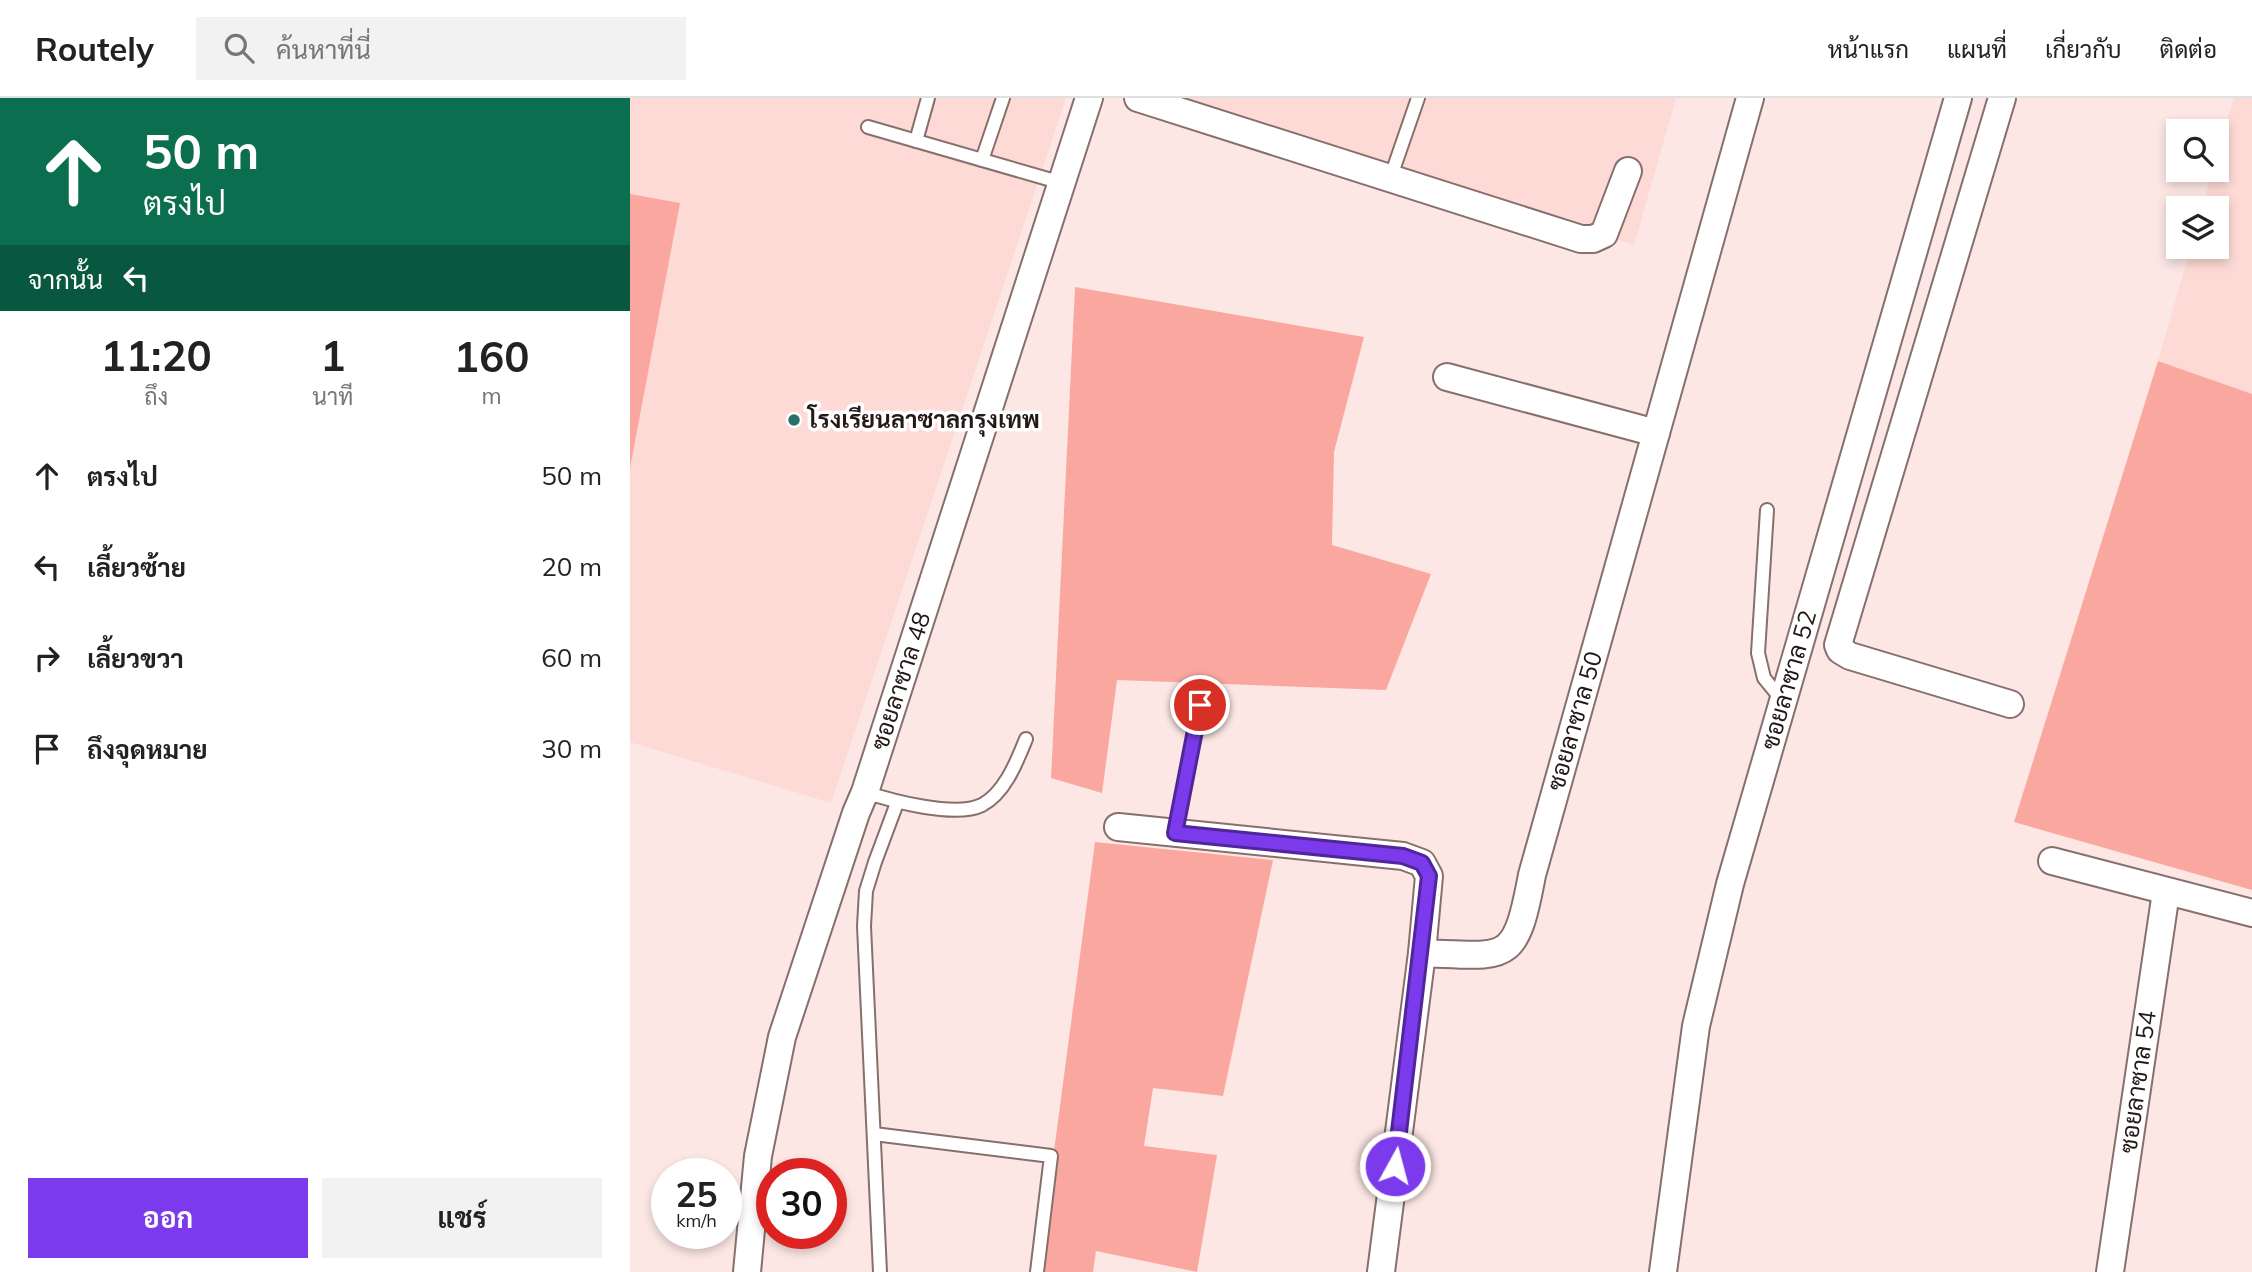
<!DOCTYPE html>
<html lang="th">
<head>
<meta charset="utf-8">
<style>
  :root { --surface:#fff; --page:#f2f2f2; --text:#222; --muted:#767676; --line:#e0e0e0; --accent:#7c3aed }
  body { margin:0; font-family:Mulish,Sarabun,sans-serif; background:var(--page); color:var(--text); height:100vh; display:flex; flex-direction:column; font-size:26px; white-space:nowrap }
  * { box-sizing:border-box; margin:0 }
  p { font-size:23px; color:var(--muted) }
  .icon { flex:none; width:38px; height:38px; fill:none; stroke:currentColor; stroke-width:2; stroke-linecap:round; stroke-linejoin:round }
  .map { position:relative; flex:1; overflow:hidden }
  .panel { display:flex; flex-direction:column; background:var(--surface); width:630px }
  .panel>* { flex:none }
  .top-card { background:#0b6e4f; color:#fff; overflow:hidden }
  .tools { position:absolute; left:1536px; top:21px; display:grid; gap:14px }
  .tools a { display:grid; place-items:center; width:63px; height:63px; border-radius:0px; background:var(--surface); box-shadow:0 4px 10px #0003; font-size:35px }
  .speed { position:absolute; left:21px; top:1060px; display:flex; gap:14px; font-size:35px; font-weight:700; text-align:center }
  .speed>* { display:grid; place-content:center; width:91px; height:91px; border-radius:50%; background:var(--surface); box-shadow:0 4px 10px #0003; line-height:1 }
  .speed small { font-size:18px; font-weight:400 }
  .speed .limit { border:10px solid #d22; background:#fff; color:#111 }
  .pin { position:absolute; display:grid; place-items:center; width:60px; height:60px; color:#fff; margin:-30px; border:4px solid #fff; border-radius:50%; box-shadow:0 2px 7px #0007 }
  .me { position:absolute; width:77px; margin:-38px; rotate:7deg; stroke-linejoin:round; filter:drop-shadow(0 0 5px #0008) }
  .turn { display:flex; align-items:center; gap:24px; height:147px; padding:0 28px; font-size:32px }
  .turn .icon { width:91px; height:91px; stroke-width:2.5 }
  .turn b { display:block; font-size:49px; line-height:60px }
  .then { display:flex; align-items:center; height:66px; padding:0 28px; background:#0003; gap:14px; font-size:26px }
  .eta { display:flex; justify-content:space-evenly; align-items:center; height:119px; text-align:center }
  .eta b { font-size:42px; font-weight:700; line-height:49px }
  .action { display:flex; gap:14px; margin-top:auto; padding:14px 28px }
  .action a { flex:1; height:80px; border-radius:0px; background:var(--accent); color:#fff; font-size:28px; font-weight:700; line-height:80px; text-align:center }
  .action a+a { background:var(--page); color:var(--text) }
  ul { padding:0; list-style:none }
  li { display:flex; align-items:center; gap:21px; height:91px; padding:0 28px }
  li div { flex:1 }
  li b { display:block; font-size:26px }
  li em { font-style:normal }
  header { display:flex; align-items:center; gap:42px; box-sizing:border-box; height:98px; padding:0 35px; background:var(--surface); border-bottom:2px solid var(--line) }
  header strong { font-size:33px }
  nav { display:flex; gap:38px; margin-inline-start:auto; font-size:24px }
  .search { width:490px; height:63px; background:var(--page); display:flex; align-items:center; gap:18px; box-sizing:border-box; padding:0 24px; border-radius:0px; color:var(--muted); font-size:26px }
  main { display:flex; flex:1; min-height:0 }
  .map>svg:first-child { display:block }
  .built { fill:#fddad5 }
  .green { fill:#faa89f }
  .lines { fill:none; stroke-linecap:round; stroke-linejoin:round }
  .lane-casing { stroke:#866f6c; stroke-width:16 }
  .street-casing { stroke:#866f6c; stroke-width:30 }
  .lane { stroke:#fff; stroke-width:12 }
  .street { stroke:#fff; stroke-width:26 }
  .route-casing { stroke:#51269a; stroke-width:18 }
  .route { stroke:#7c3aed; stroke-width:12 }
  .poi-dot { fill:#297168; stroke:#fff; stroke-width:2.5 }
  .labels { text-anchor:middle; stroke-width:7; stroke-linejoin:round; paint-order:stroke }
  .poi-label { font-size:24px; font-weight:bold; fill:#221918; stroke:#fff; text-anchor:start }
  .street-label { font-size:24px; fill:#221918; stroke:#fff }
</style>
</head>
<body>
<header>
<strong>Routely</strong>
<div class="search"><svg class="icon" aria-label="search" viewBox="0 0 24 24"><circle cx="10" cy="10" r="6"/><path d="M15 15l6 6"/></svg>ค้นหาที่นี่</div>
<nav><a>หน้าแรก</a><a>แผนที่</a><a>เกี่ยวกับ</a><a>ติดต่อ</a></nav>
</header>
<main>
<section class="panel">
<div class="top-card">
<div class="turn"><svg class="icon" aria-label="ahead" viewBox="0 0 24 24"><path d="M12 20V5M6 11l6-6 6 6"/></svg><div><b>50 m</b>ตรงไป</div></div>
<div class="then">จากนั้น<svg class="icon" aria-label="left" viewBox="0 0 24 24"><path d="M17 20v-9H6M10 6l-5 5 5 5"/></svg></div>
</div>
<div class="eta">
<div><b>11:20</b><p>ถึง</p></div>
<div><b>1</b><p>นาที</p></div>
<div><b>160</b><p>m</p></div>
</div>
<ul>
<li><svg class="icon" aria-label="ahead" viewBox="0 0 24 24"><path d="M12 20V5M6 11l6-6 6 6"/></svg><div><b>ตรงไป</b></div><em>50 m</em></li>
<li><svg class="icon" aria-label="left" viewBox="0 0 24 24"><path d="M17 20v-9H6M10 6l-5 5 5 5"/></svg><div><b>เลี้ยวซ้าย</b></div><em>20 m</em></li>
<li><svg class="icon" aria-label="right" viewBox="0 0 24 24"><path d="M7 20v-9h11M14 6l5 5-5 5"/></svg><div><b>เลี้ยวขวา</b></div><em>60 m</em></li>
<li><svg class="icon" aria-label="arrive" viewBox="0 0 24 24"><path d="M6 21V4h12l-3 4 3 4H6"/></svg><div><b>ถึงจุดหมาย</b></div><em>30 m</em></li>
</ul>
<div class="action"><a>ออก</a><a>แชร์</a></div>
</section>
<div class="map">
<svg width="1622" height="1174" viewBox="0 0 1622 1174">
  <rect width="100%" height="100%" fill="#fce7e4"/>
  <g class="built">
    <path d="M0,0H436L201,705L0,644Z"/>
    <path d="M557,0H1046L1004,147Z"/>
    <path d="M1604,0H1622V296L1528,263L1561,149H1587V110H1572L1583,72H1587V57Z"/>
  </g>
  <g class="green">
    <path d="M0,96L50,105L0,370Z"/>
    <path d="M445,189L734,239L704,354L702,447L801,476L756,592L487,582L472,695L421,680Z"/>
    <path d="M1528,263L1622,296V792L1384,724Z"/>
    <path d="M465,744L643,762L593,998L523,990L514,1048L587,1057L567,1174L466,1153L463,1174H408Z"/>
  </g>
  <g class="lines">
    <defs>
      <g id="lane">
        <path d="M238,29L432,85"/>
        <path d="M286,43L298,0"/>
        <path d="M352,62L373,0"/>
        <path d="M760,81L788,0"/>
        <path d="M1137,412L1128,555L1134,580L1152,602"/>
        <path d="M235,694C262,703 325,720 352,707C375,695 387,663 396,641"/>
        <path d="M545,735L570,607"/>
        <path d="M244,1036L421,1058L407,1174"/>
        <path d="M250,1174L234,828L236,793L245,764L267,705"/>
      </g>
      <g id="street">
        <path d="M508,0L951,141H963L974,136L998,73"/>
        <path d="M1372,0L1208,547L1210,552L1220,558L1380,606"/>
        <path d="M817,279L1026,335"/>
        <path d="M488,729L773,758L792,765L799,778L792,855"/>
        <path d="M1422,763L1622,815"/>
        <path d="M117,1174L128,1058L152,939L226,715L235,694L459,0"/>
        <path d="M751,1174L792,855C878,858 885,868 902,777L1120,0"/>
        <path d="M1033,1174L1066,928L1100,786L1328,0"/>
        <path d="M1480,1174L1536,794"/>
      </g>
    </defs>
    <use href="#lane" class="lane-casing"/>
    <use href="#street" class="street-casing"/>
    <use href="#lane" class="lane"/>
    <use href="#street" class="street"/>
  </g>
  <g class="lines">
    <defs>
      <path id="route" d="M570,607L545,735L773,758L792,765L799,778L765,1068"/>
    </defs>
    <use href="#route" class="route-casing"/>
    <use href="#route" class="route"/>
  </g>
  <circle class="poi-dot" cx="164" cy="322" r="7"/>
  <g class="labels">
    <g class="poi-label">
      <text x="178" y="330">โรงเรียนลาซาลกรุงเทพ</text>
    </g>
    <g class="street-label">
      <text transform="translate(1159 582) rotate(-74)" y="8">ซอยลาซาล 52</text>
      <text transform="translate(271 583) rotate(-72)" y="8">ซอยลาซาล 48</text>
      <text transform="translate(945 623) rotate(-74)" y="8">ซอยลาซาล 50</text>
      <text transform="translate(1508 984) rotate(-82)" y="8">ซอยลาซาล 54</text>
    </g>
  </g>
</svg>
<div class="tools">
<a><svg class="icon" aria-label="search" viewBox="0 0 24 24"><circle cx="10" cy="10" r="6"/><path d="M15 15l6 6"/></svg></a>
<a><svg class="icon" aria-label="layers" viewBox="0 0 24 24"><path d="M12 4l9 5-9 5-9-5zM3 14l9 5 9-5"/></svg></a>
</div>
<div class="speed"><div>25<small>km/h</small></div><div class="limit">30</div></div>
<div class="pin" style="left:570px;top:607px;background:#d93025"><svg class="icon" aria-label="arrive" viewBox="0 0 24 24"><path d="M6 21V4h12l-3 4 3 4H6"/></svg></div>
<svg class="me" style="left:765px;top:1068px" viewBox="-20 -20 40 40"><circle r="17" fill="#7c3aed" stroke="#fff" stroke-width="3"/><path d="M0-11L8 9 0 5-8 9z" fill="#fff"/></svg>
</div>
</main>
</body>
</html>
